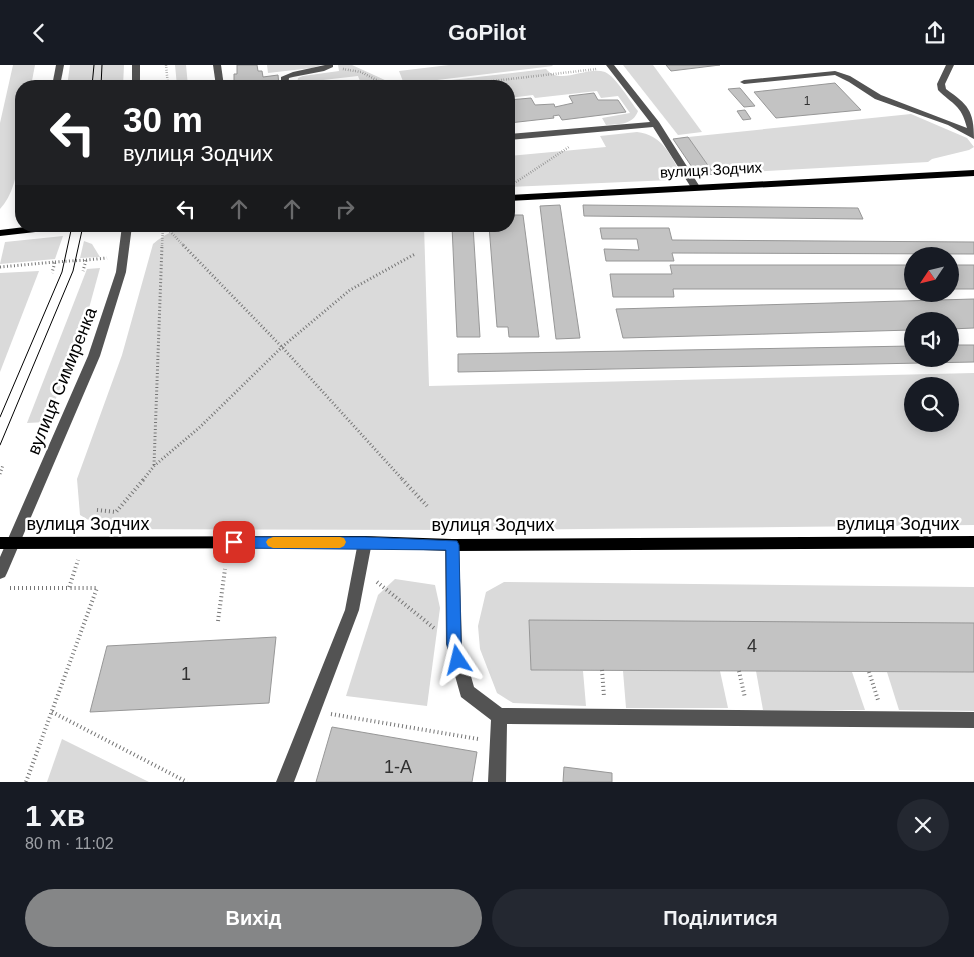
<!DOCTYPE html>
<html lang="uk">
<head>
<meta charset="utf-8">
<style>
  :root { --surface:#171b24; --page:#242831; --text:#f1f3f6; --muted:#9ea1a6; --accent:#858687 }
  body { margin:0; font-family:Arial,sans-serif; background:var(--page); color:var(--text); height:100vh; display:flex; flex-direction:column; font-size:19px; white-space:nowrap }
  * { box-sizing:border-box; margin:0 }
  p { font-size:16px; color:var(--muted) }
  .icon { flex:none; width:28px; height:28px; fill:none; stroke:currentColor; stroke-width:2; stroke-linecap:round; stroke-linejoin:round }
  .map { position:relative; height:717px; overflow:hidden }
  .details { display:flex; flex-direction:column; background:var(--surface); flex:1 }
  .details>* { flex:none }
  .hud { position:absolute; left:15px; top:15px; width:500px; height:152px; border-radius:20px; box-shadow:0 2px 12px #0003; background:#202124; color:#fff; overflow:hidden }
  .needle { width:32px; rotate:235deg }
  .fabs { position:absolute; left:904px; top:182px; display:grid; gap:10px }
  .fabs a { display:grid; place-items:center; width:55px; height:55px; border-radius:50%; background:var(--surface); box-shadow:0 2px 12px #0003; font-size:25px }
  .pin { position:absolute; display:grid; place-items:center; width:42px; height:42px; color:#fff; margin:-21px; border-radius:10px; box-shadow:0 2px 8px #0006 }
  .me { position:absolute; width:55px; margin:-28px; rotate:350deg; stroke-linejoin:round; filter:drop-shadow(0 0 4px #0008) }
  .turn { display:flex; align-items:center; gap:18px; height:105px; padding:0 25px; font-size:22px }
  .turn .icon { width:65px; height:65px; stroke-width:2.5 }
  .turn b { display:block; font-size:35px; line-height:42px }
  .lanes { display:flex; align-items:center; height:48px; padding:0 25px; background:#0003; justify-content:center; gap:25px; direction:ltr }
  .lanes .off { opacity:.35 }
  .round { display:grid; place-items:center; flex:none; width:52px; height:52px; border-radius:26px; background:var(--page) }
  .overview { display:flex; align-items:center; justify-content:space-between; height:85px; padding:0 25px }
  h1 { font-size:30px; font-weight:700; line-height:38px }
  .primary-button { display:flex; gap:10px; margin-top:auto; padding:10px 25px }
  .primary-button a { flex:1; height:58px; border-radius:30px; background:var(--accent); color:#fff; font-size:20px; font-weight:700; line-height:58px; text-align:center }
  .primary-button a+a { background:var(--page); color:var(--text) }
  header { display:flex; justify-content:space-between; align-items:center; height:65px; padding:0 25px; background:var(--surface); font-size:22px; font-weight:700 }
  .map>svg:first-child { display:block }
  .green { fill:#dadada; fill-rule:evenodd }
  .building { fill:#c3c3c3; stroke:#979797 }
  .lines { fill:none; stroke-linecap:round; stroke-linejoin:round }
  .path-far2 { stroke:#757575; stroke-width:2.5; stroke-dasharray:0.5 2; stroke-linecap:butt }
  .path-far1 { stroke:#757575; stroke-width:3; stroke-dasharray:1 2.5; stroke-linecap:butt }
  .path { stroke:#757575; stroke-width:4; stroke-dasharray:1 3; stroke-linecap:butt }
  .minor { fill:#535353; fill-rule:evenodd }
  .major { fill:#000; fill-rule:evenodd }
  .tram { stroke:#000; stroke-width:1 }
  .route { fill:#1a73e8; stroke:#114b97 }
  .slow { fill:#f59e0b }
  .labels { text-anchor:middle; stroke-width:5; stroke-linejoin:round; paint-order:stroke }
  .far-number-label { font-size:12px; fill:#313131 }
  .far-street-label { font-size:15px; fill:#000; stroke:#fff }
  .street-label { font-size:18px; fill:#000; stroke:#fff }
  .near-number-label { font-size:18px; fill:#313131 }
</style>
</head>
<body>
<header><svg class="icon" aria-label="back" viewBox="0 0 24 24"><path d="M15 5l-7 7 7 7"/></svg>GoPilot<svg class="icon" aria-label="share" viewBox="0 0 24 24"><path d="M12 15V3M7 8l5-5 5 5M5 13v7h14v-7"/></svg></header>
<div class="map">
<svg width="974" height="717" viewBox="0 0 974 717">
  <rect width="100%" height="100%" fill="#fff"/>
  <g class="green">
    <path d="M13,0H35L31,21H21C21,56 25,118 0,144V58Z"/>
    <path d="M70,0H124L123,21H67Z"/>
    <path d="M175,0H186L188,21H177Z"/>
    <path d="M267,0H321L312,3L268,8Z"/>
    <path d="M338,0H352L398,21H362L358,11L297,18L298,13L303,11L339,6Z"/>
    <path d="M449,0H552L553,1L404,19L399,6Z"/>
    <path d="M623,0H653L702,67L678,70Z"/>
    <path d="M546,4C560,21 586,1 605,7C616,12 630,36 638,46C633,60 619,59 606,60L602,53L630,48L618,31L601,33L597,26L535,33L533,30L509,33V21H399Z"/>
    <path d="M911,49L967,73L974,82L969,85L932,94L928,97L714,109L688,72Z"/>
    <path d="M637,67C662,70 670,89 681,109L671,115L509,122V91L606,82L600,71Z"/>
    <path d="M424,161L429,321L974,308V460L486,465L104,464L80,450L77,414L122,290L153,179C164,169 178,163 193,161ZM912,321H950V359H912Z"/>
    <path d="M63,171L55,194L0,199L5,177Z"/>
    <path d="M84,176L92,179L100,192L80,193Z"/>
    <path d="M100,203L80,276L46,357L27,358L87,204Z"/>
    <path d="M39,206L0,307V208Z"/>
    <path d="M395,514L435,520L440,543L427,641L346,631L378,530Z"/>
    <path d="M504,517L974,522V558L529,556L531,605L583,606L586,641L513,638L497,628L480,584L478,561L486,527Z"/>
    <path d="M623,606H720L728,643H626Z"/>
    <path d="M756,606L852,607L865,645H763Z"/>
    <path d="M887,607H974V646L899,645Z"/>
    <path d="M62,674L149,717H47Z"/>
  </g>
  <g class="building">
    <path d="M237,0H257L258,6H262L263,12L278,10L279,20L294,18V20H301V21L354,16L355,21H247L246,17L238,18V16H234V9H237Z"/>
    <path d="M666,0H720L671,6Z"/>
    <path d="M835,18L861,45L776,53L754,27Z"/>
    <path d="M740,23L755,41L744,42L728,24Z"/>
    <path d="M594,28L598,35H618L626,47L562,55L559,50L553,51L554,53L509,58V35L531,33L535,40L554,39L555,42L573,38L569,31Z"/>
    <path d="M745,45L751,54L743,55L737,46Z"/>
    <path d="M688,72L714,109L698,111L673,74Z"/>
    <path d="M560,140L580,273L556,274L540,141Z"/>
    <path d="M583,140L858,143L863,154L584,151Z"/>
    <path d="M509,150H523L539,272H509L508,262H497L489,161H509Z"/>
    <path d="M452,161H473L480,272H457Z"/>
    <path d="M600,163H669L672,175L974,177V189L672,188L674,196H606L604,184L639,185L637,174H602Z"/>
    <path d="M670,200H912V224H673L674,232H613L610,209H672Z"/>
    <rect x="950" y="200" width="24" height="24"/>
    <path d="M974,234V263L950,264V256H912V265L623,273L616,244Z"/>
    <path d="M950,280H974V297L458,307V289L912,281V294H950Z"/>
    <path d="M529,555L974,558V607L531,605Z"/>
    <path d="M276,572L269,638L90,647L107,581Z"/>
    <path d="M332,662L477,687L472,717H316Z"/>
    <path d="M564,702L612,708V717H563Z"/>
  </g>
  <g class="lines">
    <g class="path-far2">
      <path d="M166,0L168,21"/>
      <path d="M343,4L361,7L388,21"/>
      <path d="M449,21L597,4"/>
      <path d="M516,117L569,82"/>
      <path d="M165,161L184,181"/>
      <path d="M162,181L163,161"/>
    </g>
    <g class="path-far1">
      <path d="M183,180L282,282L403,415"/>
      <path d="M86,195L107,193"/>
      <path d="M55,197L86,195L83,206"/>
      <path d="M0,202L55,197L52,208"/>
      <path d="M154,400L162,180"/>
      <path d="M0,409L3,400"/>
      <path d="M143,415L154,401L200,362L282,282L350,225L415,189"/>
    </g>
    <g class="path">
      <path d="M402,414L427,441"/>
      <path d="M97,445L116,447L144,414"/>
      <path d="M377,517L434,563"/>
      <path d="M10,523H69L78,495"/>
      <path d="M218,556L225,504"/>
      <path d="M602,605L604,632"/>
      <path d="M739,606L745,633"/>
      <path d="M869,607L878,635"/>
      <path d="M52,647L187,717"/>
      <path d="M331,649L478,674"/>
      <path d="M26,717L97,523H69"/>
    </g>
    <g class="minor">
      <path d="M56,0H64L60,21H52Z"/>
      <rect x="132" y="0" width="8" height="21"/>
      <path d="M213,0H221L224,21H216Z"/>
      <path d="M325,0H333V2L324,6L293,12L289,13L288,21L281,19V12L293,7Z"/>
      <path d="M606,0H614L659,57L700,122L698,124H692L653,62L509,75V69L650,57Z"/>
      <path d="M946,0H954L945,19L946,24C968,40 974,45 974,74L948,60L875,34L849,17L835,10L744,19L740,17L744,15L835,6L850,11L881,30L967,63C961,39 953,40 938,25L937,19Z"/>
      <path d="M122,161H132L126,207L100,291L7,508L5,512L0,514V492L88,291L116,207Z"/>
      <path d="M365,471L370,473L372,477L359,545L294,717H276L345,545L358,477L360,473Z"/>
      <path d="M452,474L457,476L459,480L462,579L474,622L502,643L974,647V663L507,659L506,717H488L491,655L461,632L446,579L445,480L447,476Z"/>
    </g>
    <g class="major">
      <path d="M974,105V111L509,136V130Z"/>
      <path d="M33,161H67L62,164L0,171V165Z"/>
      <path d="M365,471L452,474L974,471V483L452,486L365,483L0,484V472Z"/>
    </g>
    <g class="tram">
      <path d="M92,21L94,0"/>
      <path d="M101,21L102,0"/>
      <path d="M0,352L62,207L72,161"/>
      <path d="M0,380L73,206L83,161"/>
    </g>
  </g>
  <path class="route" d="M234,472H365L457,476L459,480L461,579L465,595L463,600L458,602L453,600L447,579L446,485L234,483L229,481L227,477L229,474Z"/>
  <path class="slow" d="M273,472H340L344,473L346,477L344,481L340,483H273L268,481L266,477L268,474Z"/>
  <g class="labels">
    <g class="far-number-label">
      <text x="807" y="40">1</text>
    </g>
    <g class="far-street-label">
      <text transform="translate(711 105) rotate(-3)" y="5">вулиця Зодчих</text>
    </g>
    <g class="street-label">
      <text transform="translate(62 316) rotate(-68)" y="6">вулиця Симиренка</text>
      <text x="88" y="465">вулиця Зодчих</text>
      <text x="898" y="465">вулиця Зодчих</text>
      <text x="493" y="466">вулиця Зодчих</text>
    </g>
    <g class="near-number-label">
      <text x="752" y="587">4</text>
      <text x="186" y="615">1</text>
      <text x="398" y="708">1-А</text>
    </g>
  </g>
</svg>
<div class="fabs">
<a><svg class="needle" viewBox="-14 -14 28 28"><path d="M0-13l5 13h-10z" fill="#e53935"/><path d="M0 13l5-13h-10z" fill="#9ea1a6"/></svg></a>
<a><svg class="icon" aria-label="sound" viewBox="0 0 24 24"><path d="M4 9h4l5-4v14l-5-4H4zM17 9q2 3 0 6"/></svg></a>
<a><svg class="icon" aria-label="search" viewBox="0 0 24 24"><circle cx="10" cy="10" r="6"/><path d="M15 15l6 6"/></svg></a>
</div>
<div class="pin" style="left:234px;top:477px;background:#d93025"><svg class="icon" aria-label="arrive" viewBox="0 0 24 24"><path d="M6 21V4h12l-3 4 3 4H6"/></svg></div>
<svg class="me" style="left:458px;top:595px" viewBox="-20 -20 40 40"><path d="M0-17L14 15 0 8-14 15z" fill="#1a73e8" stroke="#fff" stroke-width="4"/></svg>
<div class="hud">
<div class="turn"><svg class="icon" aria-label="left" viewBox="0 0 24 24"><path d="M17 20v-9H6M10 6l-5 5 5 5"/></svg><div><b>30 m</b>вулиця Зодчих</div></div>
<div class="lanes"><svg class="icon" aria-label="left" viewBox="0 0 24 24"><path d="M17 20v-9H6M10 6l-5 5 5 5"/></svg><svg class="icon off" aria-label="ahead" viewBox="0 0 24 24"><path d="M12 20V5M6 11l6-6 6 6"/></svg><svg class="icon off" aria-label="ahead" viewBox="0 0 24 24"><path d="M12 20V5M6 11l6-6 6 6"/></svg><svg class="icon off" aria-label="right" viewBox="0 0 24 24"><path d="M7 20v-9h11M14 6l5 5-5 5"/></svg></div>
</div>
</div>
<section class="details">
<div class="overview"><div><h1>1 хв</h1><p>80 m · 11:02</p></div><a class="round"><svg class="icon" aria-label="close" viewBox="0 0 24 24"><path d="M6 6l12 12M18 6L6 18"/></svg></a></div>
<div class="primary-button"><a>Вихід</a><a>Поділитися</a></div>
</section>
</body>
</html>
